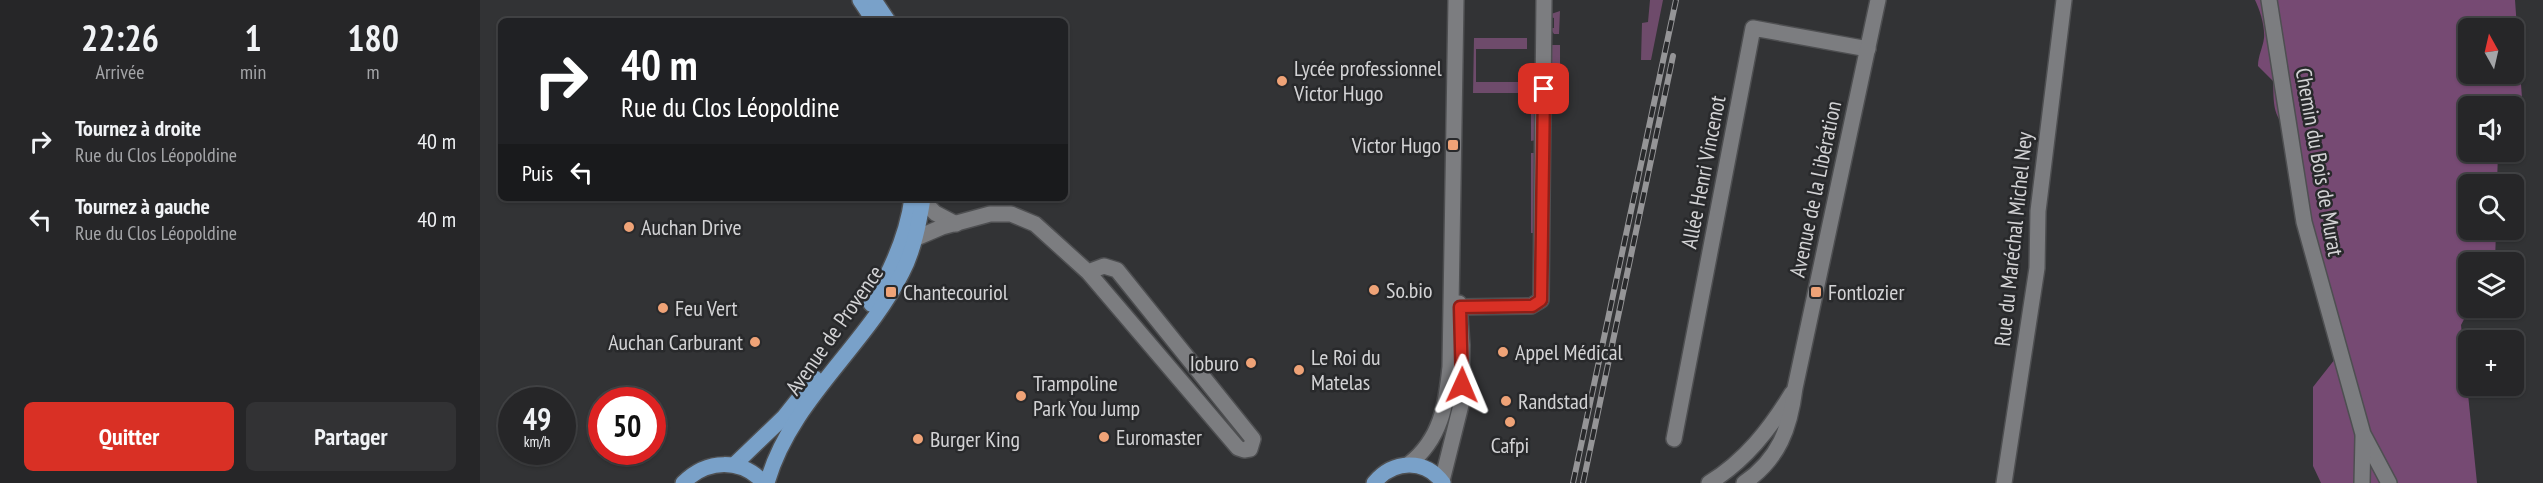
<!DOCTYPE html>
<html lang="fr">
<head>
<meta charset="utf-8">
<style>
  :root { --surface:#262628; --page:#323234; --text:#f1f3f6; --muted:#a4a5a8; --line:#424345; --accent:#d93025 }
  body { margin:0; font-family:"PT Sans Narrow",sans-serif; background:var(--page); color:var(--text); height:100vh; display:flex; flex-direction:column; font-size:22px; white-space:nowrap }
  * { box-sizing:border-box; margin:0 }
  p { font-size:20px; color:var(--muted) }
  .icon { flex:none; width:33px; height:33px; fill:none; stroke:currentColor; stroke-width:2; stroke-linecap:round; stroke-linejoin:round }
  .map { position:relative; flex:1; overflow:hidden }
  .sheet { display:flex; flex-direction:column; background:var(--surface); width:480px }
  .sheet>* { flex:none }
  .guide { position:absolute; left:18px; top:18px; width:570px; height:183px; border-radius:9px; box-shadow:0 2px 4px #0004,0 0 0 2px var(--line); background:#202124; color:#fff; overflow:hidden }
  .needle { width:39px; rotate:352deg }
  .controls { position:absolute; left:1978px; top:18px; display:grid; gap:12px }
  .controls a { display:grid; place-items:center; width:66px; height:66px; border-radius:9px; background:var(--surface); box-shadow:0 2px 4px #0004,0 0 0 2px var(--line); font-size:30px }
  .speed { position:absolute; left:18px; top:387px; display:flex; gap:12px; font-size:30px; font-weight:700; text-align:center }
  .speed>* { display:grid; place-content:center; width:78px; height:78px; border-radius:50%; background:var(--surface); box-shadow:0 2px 4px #0004,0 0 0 2px var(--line); line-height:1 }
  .speed small { font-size:15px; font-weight:400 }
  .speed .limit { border:9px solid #d22; background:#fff; color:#111 }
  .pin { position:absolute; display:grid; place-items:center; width:51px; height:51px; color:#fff; margin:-26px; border-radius:12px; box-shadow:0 3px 9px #0006 }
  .me { position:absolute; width:66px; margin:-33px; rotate:1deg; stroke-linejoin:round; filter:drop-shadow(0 0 4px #0008) }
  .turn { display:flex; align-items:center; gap:21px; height:126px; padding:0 24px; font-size:27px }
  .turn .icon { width:78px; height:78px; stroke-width:2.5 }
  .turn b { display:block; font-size:42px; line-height:51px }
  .then { display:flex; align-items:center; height:57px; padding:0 24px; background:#0003; gap:12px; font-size:22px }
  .eta { display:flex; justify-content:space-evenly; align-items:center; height:102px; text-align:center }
  .eta b { font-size:36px; font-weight:700; line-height:42px }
  .button { display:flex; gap:12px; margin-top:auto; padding:12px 24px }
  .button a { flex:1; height:69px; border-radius:9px; background:var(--accent); color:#fff; font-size:24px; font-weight:700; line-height:69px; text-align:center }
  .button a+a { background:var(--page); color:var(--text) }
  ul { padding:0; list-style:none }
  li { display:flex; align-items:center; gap:18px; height:78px; padding:0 24px }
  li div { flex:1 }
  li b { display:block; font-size:22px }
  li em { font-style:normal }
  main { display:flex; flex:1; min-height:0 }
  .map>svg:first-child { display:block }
  .green { fill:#6e4b6b }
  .forest { fill:#764a73; fill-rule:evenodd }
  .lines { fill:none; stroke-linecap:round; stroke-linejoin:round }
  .street-casing { stroke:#4e4f51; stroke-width:18 }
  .secondary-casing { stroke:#4e4f51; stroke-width:18 }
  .primary-casing { stroke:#4e4f51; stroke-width:18 }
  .street { stroke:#7c7d80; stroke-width:15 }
  .secondary { stroke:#7c7d80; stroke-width:15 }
  .primary { stroke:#79a1c9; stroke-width:15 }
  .rail-casing { stroke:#959597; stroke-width:6 }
  .rail { stroke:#28292b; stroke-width:4; stroke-dasharray:11; stroke-linecap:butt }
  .route-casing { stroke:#8d1f18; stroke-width:15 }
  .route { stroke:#d93025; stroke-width:10 }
  .poi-dot { fill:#efa377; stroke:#28292b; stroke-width:2 }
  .labels { text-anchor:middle; stroke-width:5; stroke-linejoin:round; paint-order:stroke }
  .poi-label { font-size:22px; fill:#d3d3d5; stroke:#28292b; text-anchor:start }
  .street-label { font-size:22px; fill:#d3d3d5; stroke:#28292b }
</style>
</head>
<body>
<main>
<section class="sheet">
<div class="eta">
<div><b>22:26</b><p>Arrivée</p></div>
<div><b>1</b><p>min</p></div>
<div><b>180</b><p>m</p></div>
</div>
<ul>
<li><svg class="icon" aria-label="right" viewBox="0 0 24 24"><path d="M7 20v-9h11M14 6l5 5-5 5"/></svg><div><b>Tournez à droite</b><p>Rue du Clos Léopoldine</p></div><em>40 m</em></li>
<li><svg class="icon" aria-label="left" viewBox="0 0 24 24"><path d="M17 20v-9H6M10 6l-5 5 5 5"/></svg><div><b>Tournez à gauche</b><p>Rue du Clos Léopoldine</p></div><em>40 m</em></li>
</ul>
<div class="button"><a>Quitter</a><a>Partager</a></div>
</section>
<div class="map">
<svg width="2063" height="483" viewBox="0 0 2063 483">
  <rect width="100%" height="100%" fill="#323335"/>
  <g class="green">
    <path d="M1170,0H1183L1171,60H1161L1162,23L1168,22Z"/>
    <path d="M1080,11L1079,34H1074L1070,28H1074V18L1070,17L1071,14Z"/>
    <path d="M994,38H1047V49H996V82H1047V93H993Z"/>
    <path d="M1071,45H1080V66H1072Z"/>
    <path d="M1051,72L1058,73L1060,80H1055L1056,140L1051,141Z"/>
    <path d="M1051,153H1055L1058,162H1054V223L1056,233H1051Z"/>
  </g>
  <path class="forest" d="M1775,0H2035L2042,98L2034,110V106H1989V152H2018L2017,184H1989V230H2016L2015,262H1989L1990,308L1981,325L1997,483H1841L1833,466V387L1855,359L1862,329L1849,299L1847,276L1835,254L1808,131C1792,114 1794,103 1793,81L1778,66C1778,56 1783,47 1784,38C1785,26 1780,10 1775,0ZM1989,28H2034V74H1989Z"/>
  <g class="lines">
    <defs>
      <g id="street">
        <path d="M1789,0L1824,222L1883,434L1909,483"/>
        <path d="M443,200L455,213L476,224"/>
        <path d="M434,239L462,227L510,214H531L555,224L608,272L758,448L764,450L770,449L773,439L637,270L624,266L608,272"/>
        <path d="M979,307L1051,306L1061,300L1064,0"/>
        <path d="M1194,439L1273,28L1388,49"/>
        <path d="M1524,483L1557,268L1558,211L1584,0"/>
        <path d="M1882,483L1883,437"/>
      </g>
      <g id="secondary">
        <path d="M929,464C961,439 966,405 970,367L976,0"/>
        <path d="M962,481L981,405L982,345L979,303"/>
        <path d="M1229,483C1265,461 1290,429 1312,393"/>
        <path d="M1264,483C1299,459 1310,428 1315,388L1398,0"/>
      </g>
      <g id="primary">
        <path d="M380,0L394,21"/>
        <path d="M394,0L408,21"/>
        <path d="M391,304C411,271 427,236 432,198"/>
        <path d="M254,465L304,417L335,378"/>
        <path d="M203,483C227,459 261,458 284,483"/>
        <path d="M287,483C310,401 385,347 422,273C434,250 439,223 443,198"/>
        <path d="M894,483C913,460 945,458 963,483"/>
      </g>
    </defs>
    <use href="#street" class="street-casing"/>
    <use href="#secondary" class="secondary-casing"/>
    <use href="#primary" class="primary-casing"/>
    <use href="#street" class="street"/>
    <use href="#secondary" class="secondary"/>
    <use href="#primary" class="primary"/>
    <defs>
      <g id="rail">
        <path d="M1093,483L1196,0"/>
        <path d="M1103,483L1193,56"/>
      </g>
    </defs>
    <use href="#rail" class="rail-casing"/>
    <use href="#rail" class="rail"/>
  </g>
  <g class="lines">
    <defs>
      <path id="route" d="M982,385L980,307L1052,306L1061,300L1064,89"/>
    </defs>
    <use href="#route" class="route-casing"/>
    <use href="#route" class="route"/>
  </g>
  <g class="poi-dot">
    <circle cx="802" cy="81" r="6"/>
    <rect x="967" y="139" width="12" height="12" rx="3"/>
    <circle cx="149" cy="227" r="6"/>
    <circle cx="894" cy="290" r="6"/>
    <rect x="405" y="286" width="12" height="12" rx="3"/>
    <rect x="1330" y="286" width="12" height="12" rx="3"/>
    <circle cx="183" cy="308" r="6"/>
    <circle cx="275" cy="342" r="6"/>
    <circle cx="1023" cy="352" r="6"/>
    <circle cx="771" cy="363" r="6"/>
    <circle cx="819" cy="370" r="6"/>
    <circle cx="541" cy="396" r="6"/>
    <circle cx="1026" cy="401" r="6"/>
    <circle cx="1030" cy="422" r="6"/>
    <circle cx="624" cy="437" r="6"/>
    <circle cx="438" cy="439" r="6"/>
  </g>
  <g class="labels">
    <g class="poi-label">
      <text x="814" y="76">Lycée professionnel<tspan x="814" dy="25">Victor Hugo</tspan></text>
      <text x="961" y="153" text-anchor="end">Victor Hugo</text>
      <text x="161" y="235">Auchan Drive</text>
      <text x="906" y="298">So.bio</text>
      <text x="423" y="300">Chantecouriol</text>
      <text x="1348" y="300">Fontlozier</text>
      <text x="195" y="316">Feu Vert</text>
      <text x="263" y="350" text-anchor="end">Auchan Carburant</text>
      <text x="1035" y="360">Appel Médical</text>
      <text x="831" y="365">Le Roi du<tspan x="831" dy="25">Matelas</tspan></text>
      <text x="759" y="371" text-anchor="end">Ioburo</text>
      <text x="553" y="391">Trampoline<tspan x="553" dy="25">Park You Jump</tspan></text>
      <text x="1038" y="409">Randstad</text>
      <text x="636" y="445">Euromaster</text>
      <text x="450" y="447">Burger King</text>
      <text x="1030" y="453" text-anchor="middle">Cafpi</text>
    </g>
    <g class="street-label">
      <text transform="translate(1840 162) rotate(80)" y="8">Chemin du Bois de Murat</text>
      <text transform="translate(1223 172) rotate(-79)" y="8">Allée Henri Vincenot</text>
      <text transform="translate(1335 189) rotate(-78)" y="8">Avenue de la Libération</text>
      <text transform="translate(1533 239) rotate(-84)" y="8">Rue du Maréchal Michel Ney</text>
      <text transform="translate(354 330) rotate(-55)" y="8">Avenue de Provence</text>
    </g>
  </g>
</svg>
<div class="controls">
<a><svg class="needle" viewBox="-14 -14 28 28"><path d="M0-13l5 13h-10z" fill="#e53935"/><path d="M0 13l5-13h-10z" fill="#a4a5a8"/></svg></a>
<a><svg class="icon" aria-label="sound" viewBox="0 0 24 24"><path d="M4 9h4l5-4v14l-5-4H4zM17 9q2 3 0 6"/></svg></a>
<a><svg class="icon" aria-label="search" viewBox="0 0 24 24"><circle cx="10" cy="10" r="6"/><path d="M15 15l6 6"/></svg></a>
<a><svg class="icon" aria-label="layers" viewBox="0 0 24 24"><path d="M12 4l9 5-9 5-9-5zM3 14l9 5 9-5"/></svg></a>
<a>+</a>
</div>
<div class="speed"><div>49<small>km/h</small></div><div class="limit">50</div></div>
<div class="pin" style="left:1064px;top:89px;background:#d93025"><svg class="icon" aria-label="arrive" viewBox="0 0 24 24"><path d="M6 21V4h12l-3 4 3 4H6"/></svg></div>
<svg class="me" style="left:982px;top:385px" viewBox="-20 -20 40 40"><path d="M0-17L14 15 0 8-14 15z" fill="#d93025" stroke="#fff" stroke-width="4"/></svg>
<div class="guide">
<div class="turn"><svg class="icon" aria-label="right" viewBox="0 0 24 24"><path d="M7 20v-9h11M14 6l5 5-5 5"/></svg><div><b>40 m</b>Rue du Clos Léopoldine</div></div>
<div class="then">Puis<svg class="icon" aria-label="left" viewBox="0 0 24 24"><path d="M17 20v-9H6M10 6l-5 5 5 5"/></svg></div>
</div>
</div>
</main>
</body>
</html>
